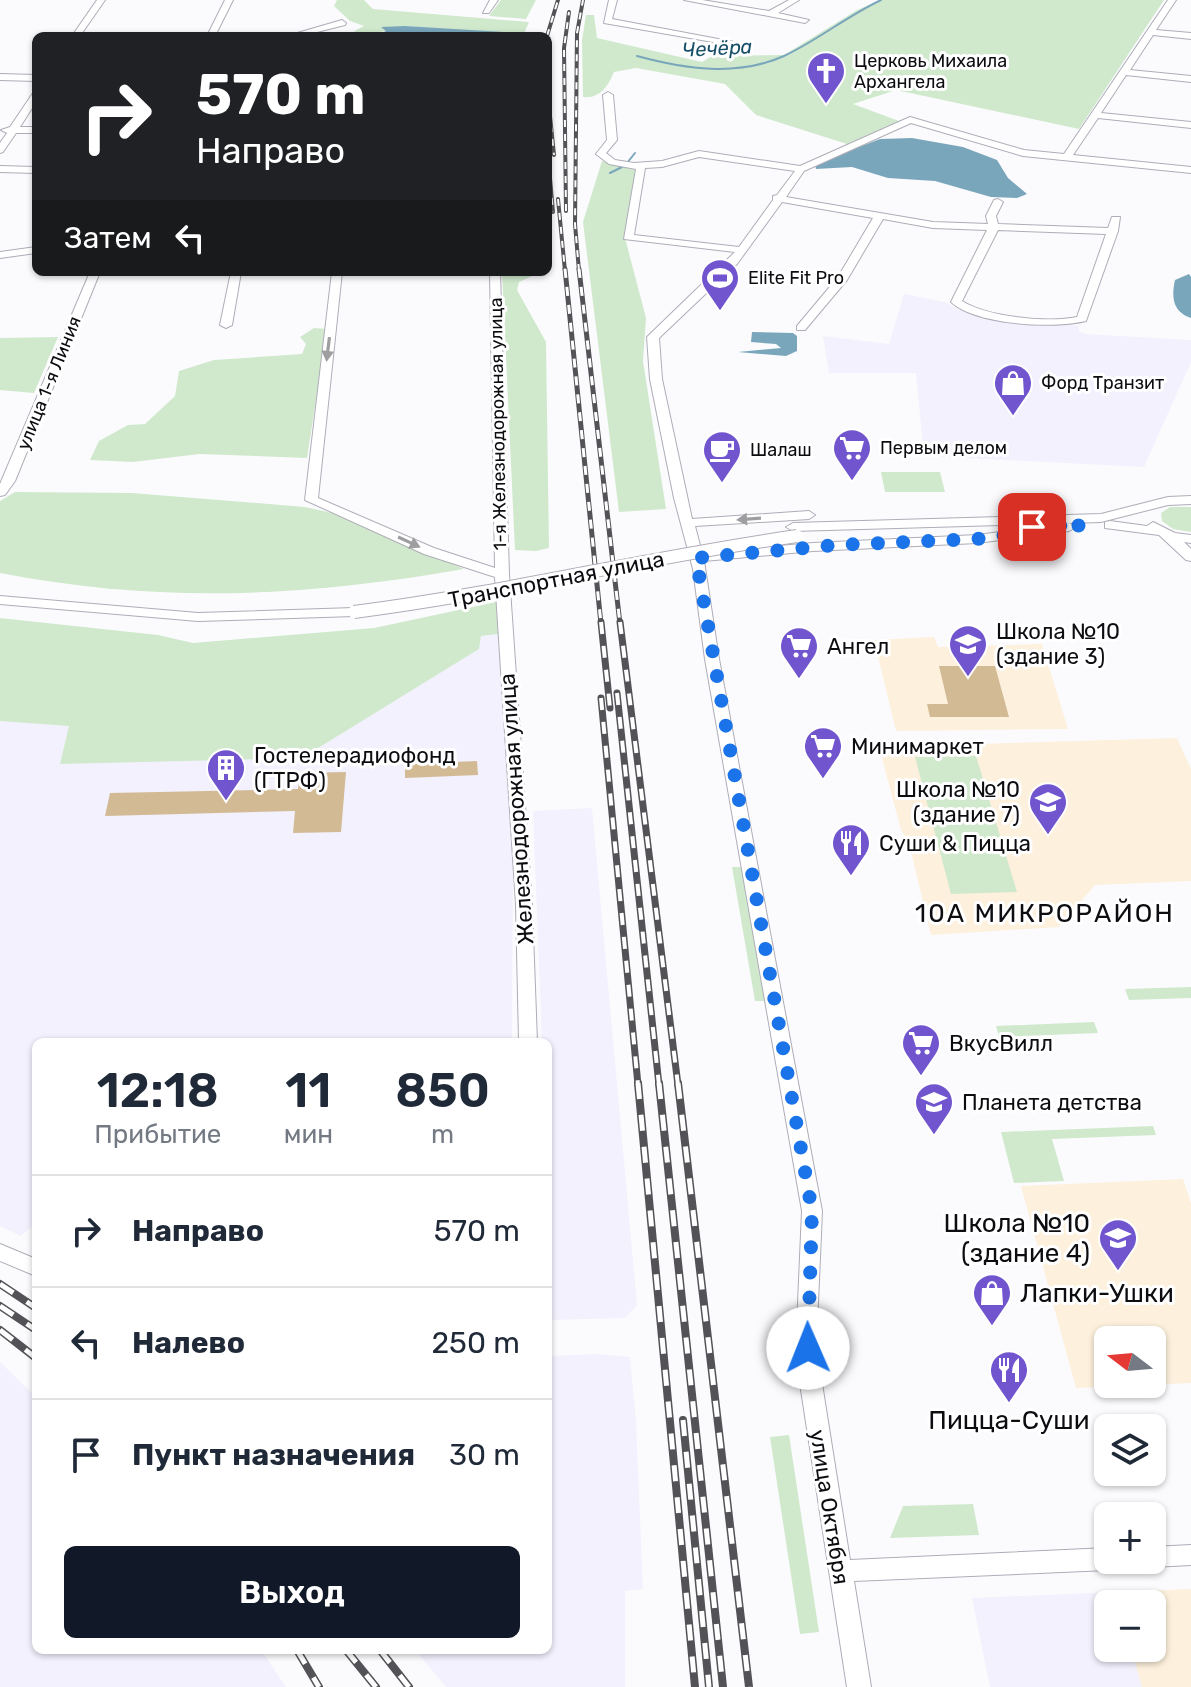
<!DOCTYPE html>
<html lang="ru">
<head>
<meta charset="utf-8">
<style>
  :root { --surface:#fff; --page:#f2f2f3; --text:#1f2937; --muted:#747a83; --line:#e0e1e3; --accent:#111827 }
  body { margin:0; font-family:Rubik,sans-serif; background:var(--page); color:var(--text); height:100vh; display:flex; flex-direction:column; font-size:30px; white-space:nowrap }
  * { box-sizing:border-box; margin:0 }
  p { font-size:26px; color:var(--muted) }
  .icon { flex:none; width:44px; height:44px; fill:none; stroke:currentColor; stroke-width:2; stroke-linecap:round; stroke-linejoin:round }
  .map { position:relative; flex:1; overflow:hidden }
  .panel { position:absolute; left:32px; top:1038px; width:520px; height:616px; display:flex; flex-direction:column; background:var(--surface); border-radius:12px; box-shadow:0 2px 6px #0004 }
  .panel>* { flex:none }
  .guide { position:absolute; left:32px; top:32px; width:520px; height:244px; border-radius:12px; box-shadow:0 2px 6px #0004; background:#202124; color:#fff; overflow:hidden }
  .needle { width:52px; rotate:286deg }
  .fabs { position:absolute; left:1094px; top:1326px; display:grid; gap:16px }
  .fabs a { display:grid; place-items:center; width:72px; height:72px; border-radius:12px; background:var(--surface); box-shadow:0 2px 6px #0004; font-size:40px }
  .pin { position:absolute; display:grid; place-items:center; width:68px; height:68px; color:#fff; margin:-34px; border-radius:16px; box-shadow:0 4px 12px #0006 }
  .me { position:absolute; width:88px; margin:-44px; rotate:359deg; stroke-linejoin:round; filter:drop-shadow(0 0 6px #0008) }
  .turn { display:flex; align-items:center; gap:28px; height:168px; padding:0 32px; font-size:36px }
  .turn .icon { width:104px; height:104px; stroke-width:2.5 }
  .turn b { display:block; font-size:56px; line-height:68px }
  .then { display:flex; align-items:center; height:76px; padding:0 32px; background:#0003; gap:16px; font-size:30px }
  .eta { display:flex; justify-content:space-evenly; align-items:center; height:136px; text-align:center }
  .eta b { font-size:48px; font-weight:600; line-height:56px }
  .button { display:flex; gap:16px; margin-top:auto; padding:16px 32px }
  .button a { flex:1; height:92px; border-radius:12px; background:var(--accent); color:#fff; font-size:32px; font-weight:600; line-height:92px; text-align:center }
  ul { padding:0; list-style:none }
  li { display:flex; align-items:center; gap:24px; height:112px; padding:0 32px; border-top:2px solid var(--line) }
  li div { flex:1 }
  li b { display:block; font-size:30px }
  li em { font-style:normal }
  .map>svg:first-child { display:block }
  .built { fill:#f2f1fd }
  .education { fill:#fdf0dc; fill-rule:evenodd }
  .green { fill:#d0e9cd }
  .water { fill:#7aa6bb }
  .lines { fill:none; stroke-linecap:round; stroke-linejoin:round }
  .stream { stroke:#7aa6bb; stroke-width:2 }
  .building { fill:#d2ba95 }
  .minor-casing { stroke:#aeadb8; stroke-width:2 }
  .minor { fill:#fff; fill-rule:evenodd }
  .rail-far3-casing { stroke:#535357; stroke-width:4 }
  .rail-far2-casing { stroke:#535357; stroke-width:5 }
  .rail-far1-casing { stroke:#535357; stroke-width:7 }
  .rail-casing { stroke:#535357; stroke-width:8 }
  .rail-far3 { stroke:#fff; stroke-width:2; stroke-dasharray:7; stroke-linecap:butt }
  .rail-far2 { stroke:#fff; stroke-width:3; stroke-dasharray:9; stroke-linecap:butt }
  .rail-far1 { stroke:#fff; stroke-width:4; stroke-dasharray:12; stroke-linecap:butt }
  .rail { stroke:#fff; stroke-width:5; stroke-dasharray:16; stroke-linecap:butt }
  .minor-bridge-casing { stroke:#aeadb8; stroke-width:14; stroke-linecap:butt }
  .minor-bridge { stroke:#fff; stroke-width:12 }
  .oneway { fill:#9e9ea0 }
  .route { stroke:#1a73e8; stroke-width:14; stroke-dasharray:0 25.2 }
  .labels { text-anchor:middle; stroke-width:6; stroke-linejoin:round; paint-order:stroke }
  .far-poi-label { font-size:18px; fill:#0d0d11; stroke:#fff; text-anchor:start }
  .far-street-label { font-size:18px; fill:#0d0d11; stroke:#fff }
  .far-water-label { font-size:20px; font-style:italic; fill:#164f67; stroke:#fff }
  .street-label { font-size:22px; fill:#0d0d11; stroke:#fff }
  .poi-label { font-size:22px; fill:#0d0d11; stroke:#fff; text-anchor:start }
  .quarter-label { font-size:26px; letter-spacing:2px; fill:#0d0d11; stroke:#fff }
  .near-poi-label { font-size:26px; fill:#0d0d11; stroke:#fff; text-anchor:end }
</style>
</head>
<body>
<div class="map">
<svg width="1191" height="1687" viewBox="0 0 1191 1687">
  <rect width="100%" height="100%" fill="#fbfbfe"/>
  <g class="built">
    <path d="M904,294L945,302L959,310L1079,326V331L1085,334L1191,340V362L1144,467L924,456L916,373H829L823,336L889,344Z"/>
    <path d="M498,634L513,861L512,1042H36V1223L21,1236L0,1226V721L69,726L61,763L302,758L479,649L481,636Z"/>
    <path d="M592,808L637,1305L625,1318L548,1320V1042H542L533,811Z"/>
    <path d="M598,1354L630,1357L636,1422L643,1589L625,1591V1687H446L415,1650H548V1356Z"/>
    <path d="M0,1362L36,1397V1650H261L286,1687H0Z"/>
    <path d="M1117,1592L1120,1604H1108V1648H1131L1142,1687H990L972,1598Z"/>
  </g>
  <g class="education">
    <path d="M934,637L938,647L1042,644L1068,729L896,731L874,640Z"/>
    <path d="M1177,738L1191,769V881L1095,885L1059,927L931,935L909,843L901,830L879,747Z"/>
    <path d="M1183,1179L1191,1203V1383L1076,1388L1021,1186ZM1108,1340H1152V1384H1108Z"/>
    <path d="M1191,1589V1687H1142L1131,1648H1152V1604H1120L1117,1592Z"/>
  </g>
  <g class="green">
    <path d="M337,0H364L373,9L529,22L523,36L406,26L363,36L354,31L364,26L350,21L334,6Z"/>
    <path d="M501,0H536L526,19L489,16Z"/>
    <path d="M881,0H1164L1079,129L896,90L853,104L899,121L847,144L756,115L725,84L636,68L614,72C608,86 600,99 583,97L582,40L586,15H594L597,38L702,62L712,56L784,55L857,10Z"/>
    <path d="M602,161L635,170L625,238L646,318L643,361L666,509L619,512L583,222Z"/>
    <path d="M502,272H541L519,282L517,290L546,342L549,548L536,551L515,550Z"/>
    <path d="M314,328L327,329L307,458L199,454L133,462L90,460L99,441L128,425L145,424L175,396L179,371L214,360L302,354L306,344L300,337Z"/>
    <path d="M58,337L34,393L0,390V338Z"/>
    <path d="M881,472H940L945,492H885Z"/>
    <path d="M15,492L132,493L305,507L342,515L464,569C304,597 160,604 0,573V501Z"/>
    <path d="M1170,507H1191V532L1173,529L1162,521L1161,513Z"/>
    <path d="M496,602L498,634L481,636L479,649L302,758L60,764L69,726L0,721V618L158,635L193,643L374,628Z"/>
    <path d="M976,756L1017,892L951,894L915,757Z"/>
    <path d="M732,867H745L769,1001H755Z"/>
    <path d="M1191,987V998L1129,1000L1125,989Z"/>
    <path d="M1094,1022L1098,1033L999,1037L996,1026Z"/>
    <path d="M1153,1126L1156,1135L1052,1139L1064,1181L1014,1183L1001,1132Z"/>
    <path d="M789,1435L819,1632L800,1634L770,1437Z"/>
    <path d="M973,1504L979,1535L890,1538L903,1506Z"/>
  </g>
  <g class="water">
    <path d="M405,26L504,32L513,36H375L386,31L381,27Z"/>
    <path d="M912,138L963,147L997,160L1008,178L1027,194L1017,198L991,197L935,181L888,178L852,167L816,169L815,164L880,139Z"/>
    <path d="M1189,274L1191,277V318C1173,312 1171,298 1175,280Z"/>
    <path d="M752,332L793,333L797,336V351L786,356L738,352L781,348L776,344L751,342Z"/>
  </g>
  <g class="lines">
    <g class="stream">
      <path d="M637,56C685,69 737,77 784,56C818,40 847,16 881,0"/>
      <path d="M627,163L635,153"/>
      <path d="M610,173L622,167"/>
    </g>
  </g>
  <g class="building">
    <path d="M939,666H995L1009,717H930L927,704H948Z"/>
    <path d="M477,761L478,775L405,778V764Z"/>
    <path d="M346,772L341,832L293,833L295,811L105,816L110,793L298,789L300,773Z"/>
  </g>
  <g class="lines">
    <defs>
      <g id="minor">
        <path d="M97,0H105L80,36H72Z"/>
        <path d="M225,0H233L215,36H207Z"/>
        <path d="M490,0H498L489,13H483Z"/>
        <path d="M609,0H617L612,19L734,42L730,45L604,23Z"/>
        <path d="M684,0H702L769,11L789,0H799L778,13L809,20L805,23Z"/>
        <path d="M1168,0H1176L1156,30L1191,33V39L1153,35L1130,70L1191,76V82L1126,75L1101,113L1191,122V128L1098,118L1073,155L1191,167V173L1023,156L911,123L804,171L786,197L933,222L988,224L986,216L994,200L998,199L1003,202L996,216L998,224L1108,228L1112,217H1120L1118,231L1086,321C1053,329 976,325 951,302L987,230L933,228L883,219L847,280L805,330H797V326L838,277L873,218L782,202L737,264L659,338L662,379L692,519L809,511L815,515L809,519L695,526L702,553L813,543L977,535L1069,523L1076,527L1069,531L977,543L813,551L704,561L719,659L822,1211L817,1326L823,1390L850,1560L1108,1548V1560H1119L1116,1566L1108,1570L854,1581L871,1687H847L801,1390L797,1326L802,1211L705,659L693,569L674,498L650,379L647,337L735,252L624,239L636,169L609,164L596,154L607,140L603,95L608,92L613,95L617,140L606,153L615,160L634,163L662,161L699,151L800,166L910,117L1024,150L1064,154ZM699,157L795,171L777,195L773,196V200L739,247L634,235L645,168L662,167ZM998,230L1106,234L1077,317C1047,323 988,317 962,301Z"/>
        <path d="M342,20L346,23L345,25L301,36H287Z"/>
        <path d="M0,74L36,75V81L0,80Z"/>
        <path d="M36,92V102L20,127H36V133H16L3,152L0,153V143L7,133L1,130L10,127L33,93Z"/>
        <path d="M0,166L36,167V173L0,172Z"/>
        <path d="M36,247V253L0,258V252Z"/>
        <path d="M90,272H100L15,481L5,495L0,496V484Z"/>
        <path d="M231,272H241L232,325L226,328L220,325Z"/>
        <path d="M332,272H342L318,498L434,548L495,568L490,272H500L509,575L532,905L537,1042H519L516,905L495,577L424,554L305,500Z"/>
        <path d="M1191,496V504L1168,505L1101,522L793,531L786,527L793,523L1101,514L1168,497Z"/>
        <path d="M1110,521L1147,526L1153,522L1175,533L1191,535V543L1184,542L1191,549V561L1186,560L1159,535L1105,528V522Z"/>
        <path d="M0,596L198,613L354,608L361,612L354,616L198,621L0,604Z"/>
        <path d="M0,1244L36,1259V1276L0,1261Z"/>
        <path d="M1191,1545V1565L1152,1567L1144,1564L1142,1560H1152V1547Z"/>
      </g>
    </defs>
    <use href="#minor" class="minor-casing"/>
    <use href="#minor" class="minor"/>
    <defs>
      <g id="rail-far3">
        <path d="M547,36L558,0"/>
        <path d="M548,97L554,155"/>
        <path d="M548,156L553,212"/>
        <path d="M558,199L565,271"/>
        <path d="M566,211L564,48L569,12"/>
        <path d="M579,271L575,224L577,33L583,0"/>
      </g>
      <g id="rail-far2">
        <path d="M565,269L601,624"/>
        <path d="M579,269L620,624"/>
      </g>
      <g id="rail-far1">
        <path d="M601,622L610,708"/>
        <path d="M620,622L678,1085"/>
        <path d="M617,693L659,1085"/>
        <path d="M601,698L638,1085"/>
      </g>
      <g id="rail">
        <path d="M638,1083L695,1687"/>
        <path d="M659,1083L723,1687"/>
        <path d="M678,1083L749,1687"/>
        <path d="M0,1284L36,1308"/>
        <path d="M0,1306L36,1330"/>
        <path d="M0,1330L36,1358"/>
        <path d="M683,1420L709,1687"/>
        <path d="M297,1650L319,1687"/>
        <path d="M346,1650L376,1687"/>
        <path d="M380,1650L409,1687"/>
      </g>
    </defs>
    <use href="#rail-far3" class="rail-far3-casing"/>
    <use href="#rail-far2" class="rail-far2-casing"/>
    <use href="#rail-far1" class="rail-far1-casing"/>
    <use href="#rail" class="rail-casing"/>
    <use href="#rail-far3" class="rail-far3"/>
    <use href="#rail-far2" class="rail-far2"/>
    <use href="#rail-far1" class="rail-far1"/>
    <use href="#rail" class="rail"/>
    <defs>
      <path id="minor-bridge" d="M354,612C503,593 648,557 797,536"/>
    </defs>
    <use href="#minor-bridge" class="minor-bridge-casing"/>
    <use href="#minor-bridge" class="minor-bridge"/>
  </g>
  <defs><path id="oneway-solid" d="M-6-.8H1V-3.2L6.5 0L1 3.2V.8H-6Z" transform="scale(2)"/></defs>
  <g class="oneway">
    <use href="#oneway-solid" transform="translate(328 349) rotate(97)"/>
    <use href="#oneway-solid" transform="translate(749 519) rotate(176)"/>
    <use href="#oneway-solid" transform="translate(409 542) rotate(25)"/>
  </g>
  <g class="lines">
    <path class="route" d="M808,1348L812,1211L696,558L837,545L977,539L1082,525L1032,527"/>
  </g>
  <defs>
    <symbol id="church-pin" viewBox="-11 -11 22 30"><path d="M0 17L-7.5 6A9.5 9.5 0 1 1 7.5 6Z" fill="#7155cf" stroke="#fff"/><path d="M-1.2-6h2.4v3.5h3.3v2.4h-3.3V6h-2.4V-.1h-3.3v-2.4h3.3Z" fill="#fff"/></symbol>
    <symbol id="stadium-pin" viewBox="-11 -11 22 30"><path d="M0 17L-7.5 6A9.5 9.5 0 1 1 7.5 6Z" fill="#7155cf" stroke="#fff"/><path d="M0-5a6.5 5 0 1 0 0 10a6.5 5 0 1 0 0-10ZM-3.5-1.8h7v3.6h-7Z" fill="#fff"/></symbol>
    <symbol id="shop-pin" viewBox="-11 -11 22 30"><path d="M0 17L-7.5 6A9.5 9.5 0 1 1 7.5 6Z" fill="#7155cf" stroke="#fff"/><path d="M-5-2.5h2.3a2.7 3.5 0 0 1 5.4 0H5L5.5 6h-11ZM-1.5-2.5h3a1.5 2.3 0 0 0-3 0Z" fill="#fff"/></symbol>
    <symbol id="supermarket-pin" viewBox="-11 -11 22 30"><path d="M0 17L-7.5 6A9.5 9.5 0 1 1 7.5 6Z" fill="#7155cf" stroke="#fff"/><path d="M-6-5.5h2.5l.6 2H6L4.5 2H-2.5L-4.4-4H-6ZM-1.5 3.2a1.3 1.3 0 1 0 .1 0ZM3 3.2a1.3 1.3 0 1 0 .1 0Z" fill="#fff"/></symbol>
    <symbol id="cafe-pin" viewBox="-11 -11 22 30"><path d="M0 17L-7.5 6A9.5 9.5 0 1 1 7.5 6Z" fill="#7155cf" stroke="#fff"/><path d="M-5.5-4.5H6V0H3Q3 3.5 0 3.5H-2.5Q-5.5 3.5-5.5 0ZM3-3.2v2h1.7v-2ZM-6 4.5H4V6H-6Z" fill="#fff"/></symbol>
    <symbol id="school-pin" viewBox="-11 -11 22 30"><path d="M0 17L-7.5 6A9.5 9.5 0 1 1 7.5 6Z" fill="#7155cf" stroke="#fff"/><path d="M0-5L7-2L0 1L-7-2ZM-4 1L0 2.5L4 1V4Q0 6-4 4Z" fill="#fff"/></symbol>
    <symbol id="building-pin" viewBox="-11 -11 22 30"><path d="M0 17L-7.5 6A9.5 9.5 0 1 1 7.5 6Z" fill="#7155cf" stroke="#fff"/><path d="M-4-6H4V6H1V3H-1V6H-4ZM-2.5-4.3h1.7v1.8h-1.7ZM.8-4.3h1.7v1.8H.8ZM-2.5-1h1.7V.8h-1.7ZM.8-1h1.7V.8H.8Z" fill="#fff"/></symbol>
    <symbol id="restaurant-pin" viewBox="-11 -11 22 30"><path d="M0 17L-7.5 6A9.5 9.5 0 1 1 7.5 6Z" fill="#7155cf" stroke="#fff"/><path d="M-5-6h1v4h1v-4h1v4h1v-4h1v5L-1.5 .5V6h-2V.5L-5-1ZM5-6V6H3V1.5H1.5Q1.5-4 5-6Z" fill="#fff"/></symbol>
  </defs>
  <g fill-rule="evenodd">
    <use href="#church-pin" x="804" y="49" width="44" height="60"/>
    <use href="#stadium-pin" x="698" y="256" width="44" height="60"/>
    <use href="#shop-pin" x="991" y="361" width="44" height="60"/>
    <use href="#supermarket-pin" x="830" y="426" width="44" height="60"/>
    <use href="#cafe-pin" x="700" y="428" width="44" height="60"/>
    <use href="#school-pin" x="946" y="622" width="44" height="60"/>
    <use href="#supermarket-pin" x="777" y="624" width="44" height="60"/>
    <use href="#supermarket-pin" x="801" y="724" width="44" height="60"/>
    <use href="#building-pin" x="204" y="746" width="44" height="60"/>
    <use href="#school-pin" x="1026" y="780" width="44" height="60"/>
    <use href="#restaurant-pin" x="829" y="821" width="44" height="60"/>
    <use href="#supermarket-pin" x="899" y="1021" width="44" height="60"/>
    <use href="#school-pin" x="912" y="1080" width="44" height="60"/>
    <use href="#school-pin" x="1096" y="1216" width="44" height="60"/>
    <use href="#shop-pin" x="970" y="1271" width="44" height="60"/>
    <use href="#restaurant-pin" x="987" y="1348" width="44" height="60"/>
  </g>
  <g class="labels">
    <g class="far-poi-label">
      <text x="854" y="67">Церковь Михаила<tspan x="854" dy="21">Архангела</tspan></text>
      <text x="748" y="284">Elite Fit Pro</text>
      <text x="1041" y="389">Форд Транзит</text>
      <text x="880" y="454">Первым делом</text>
      <text x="750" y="456">Шалаш</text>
    </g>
    <g class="far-street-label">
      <text transform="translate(49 383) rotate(-68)" y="6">улица 1-я Линия</text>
      <text transform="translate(498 424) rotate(-91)" y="6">1-я Железнодорожная улица</text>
    </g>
    <g class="far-water-label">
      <text transform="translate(717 48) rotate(-3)" y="7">Чечёра</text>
    </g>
    <g class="street-label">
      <text transform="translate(556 579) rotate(-11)" y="8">Транспортная улица</text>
      <text transform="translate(516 809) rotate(-94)" y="8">Железнодорожная улица</text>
      <text transform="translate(830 1507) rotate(81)" y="8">улица Октября</text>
    </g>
    <g class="poi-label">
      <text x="996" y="639">Школа №10<tspan x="996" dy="25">(здание 3)</tspan></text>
      <text x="827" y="654">Ангел</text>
      <text x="851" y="754">Минимаркет</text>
      <text x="254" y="763">Гостелерадиофонд<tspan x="254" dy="25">(ГТРФ)</tspan></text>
      <text x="1020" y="797" text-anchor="end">Школа №10<tspan x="1020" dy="25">(здание 7)</tspan></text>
      <text x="879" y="851">Суши &amp; Пицца</text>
      <text x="949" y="1051">ВкусВилл</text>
      <text x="962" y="1110">Планета детства</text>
    </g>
    <g class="quarter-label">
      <text x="1045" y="922">10А МИКРОРАЙОН</text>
    </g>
    <g class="near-poi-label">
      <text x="1090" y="1232">Школа №10<tspan x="1090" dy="30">(здание 4)</tspan></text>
      <text x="1020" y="1302" text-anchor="start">Лапки-Ушки</text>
      <text x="1009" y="1429" text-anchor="middle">Пицца-Суши</text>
    </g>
  </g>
</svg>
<div class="fabs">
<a><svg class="needle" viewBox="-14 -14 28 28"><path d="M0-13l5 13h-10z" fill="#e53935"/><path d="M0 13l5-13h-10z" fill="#747a83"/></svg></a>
<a><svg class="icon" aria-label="layers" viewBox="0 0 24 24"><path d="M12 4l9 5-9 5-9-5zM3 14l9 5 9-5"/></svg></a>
<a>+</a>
<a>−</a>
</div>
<div class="pin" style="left:1032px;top:527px;background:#d93025"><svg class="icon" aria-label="arrive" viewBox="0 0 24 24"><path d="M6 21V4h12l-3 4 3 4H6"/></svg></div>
<svg class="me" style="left:808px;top:1348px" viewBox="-20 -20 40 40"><circle r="19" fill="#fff"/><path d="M0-13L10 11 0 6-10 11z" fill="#1a73e8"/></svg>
<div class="guide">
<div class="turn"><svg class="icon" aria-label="right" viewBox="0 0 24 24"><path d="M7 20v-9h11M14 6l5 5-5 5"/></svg><div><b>570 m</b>Направо</div></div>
<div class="then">Затем<svg class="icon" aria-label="left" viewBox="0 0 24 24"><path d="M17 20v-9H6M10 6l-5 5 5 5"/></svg></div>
</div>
<section class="panel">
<div class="eta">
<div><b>12:18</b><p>Прибытие</p></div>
<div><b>11</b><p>мин</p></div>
<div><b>850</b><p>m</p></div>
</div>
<ul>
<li><svg class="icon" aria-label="right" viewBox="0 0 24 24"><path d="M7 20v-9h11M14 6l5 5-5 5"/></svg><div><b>Направо</b></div><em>570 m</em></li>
<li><svg class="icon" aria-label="left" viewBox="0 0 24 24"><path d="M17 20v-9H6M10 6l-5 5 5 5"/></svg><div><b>Налево</b></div><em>250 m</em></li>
<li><svg class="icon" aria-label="arrive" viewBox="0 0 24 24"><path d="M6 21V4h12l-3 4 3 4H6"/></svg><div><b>Пункт назначения</b></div><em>30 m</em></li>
</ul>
<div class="button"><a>Выход</a></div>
</section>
</div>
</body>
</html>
